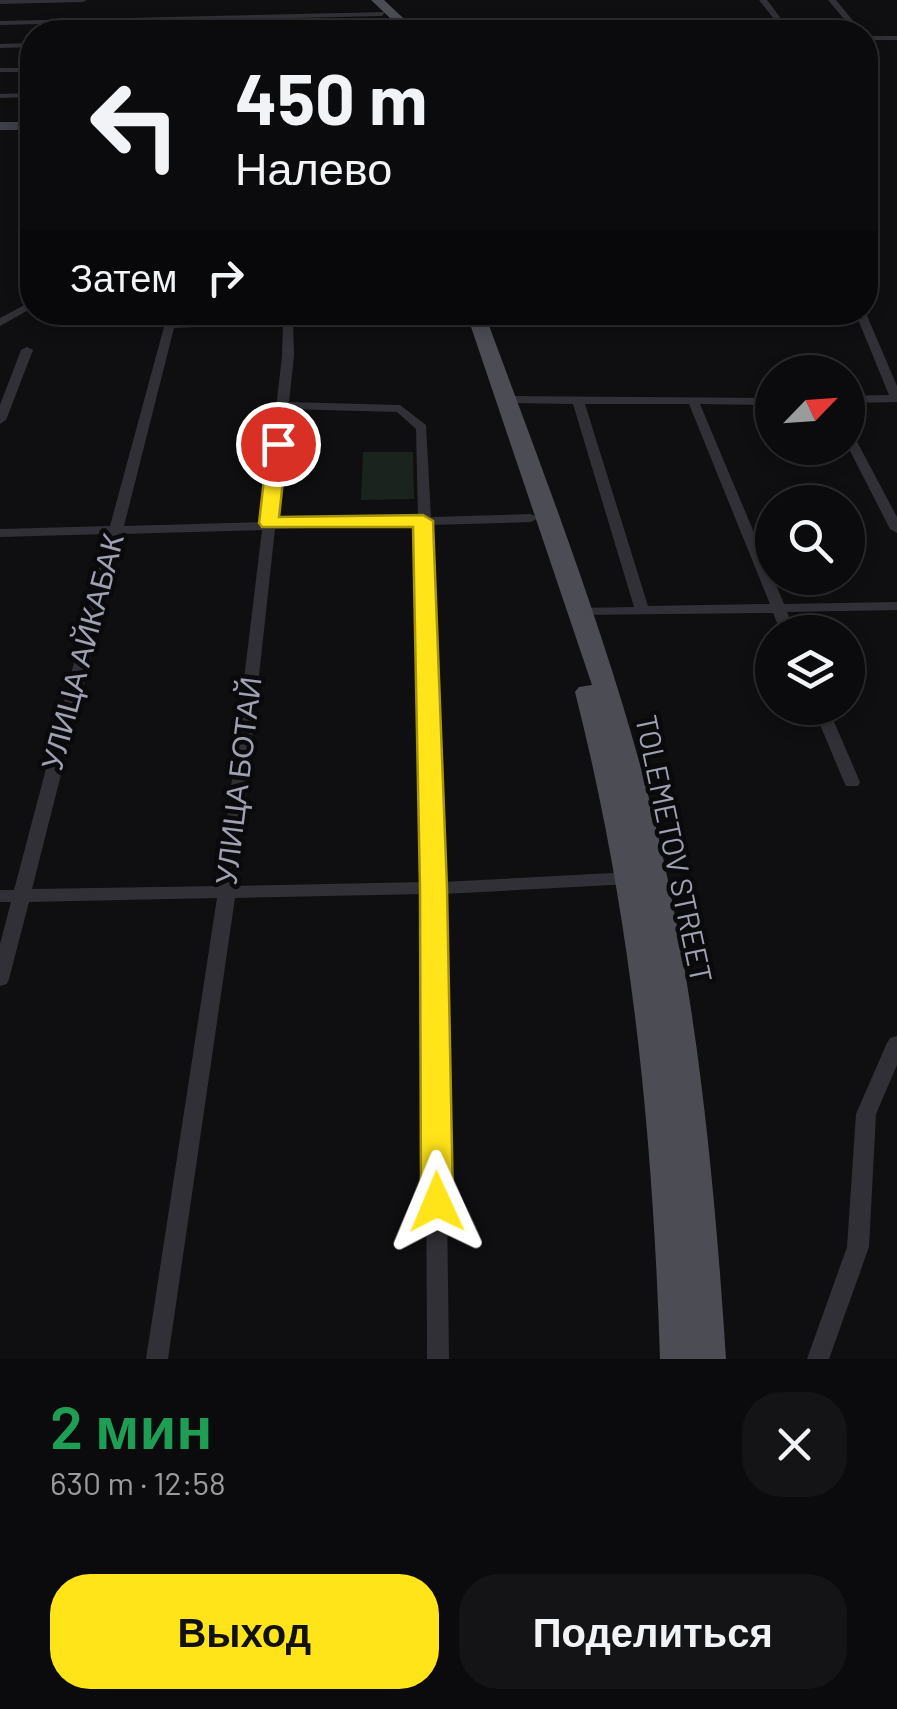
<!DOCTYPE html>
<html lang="ru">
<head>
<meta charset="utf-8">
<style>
  :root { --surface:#0b0b0d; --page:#141416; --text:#f1f3f6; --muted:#9a9b9d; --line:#2b2b2e; --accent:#ffe419 }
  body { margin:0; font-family:Barlow,sans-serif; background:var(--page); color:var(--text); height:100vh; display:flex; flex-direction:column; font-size:38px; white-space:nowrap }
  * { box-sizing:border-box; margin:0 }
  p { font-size:32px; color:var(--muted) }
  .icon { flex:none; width:55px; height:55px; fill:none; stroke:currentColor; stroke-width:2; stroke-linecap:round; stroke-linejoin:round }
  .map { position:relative; height:1359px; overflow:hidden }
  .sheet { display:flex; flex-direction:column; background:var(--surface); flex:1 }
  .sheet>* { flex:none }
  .top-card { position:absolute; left:20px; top:20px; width:858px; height:305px; border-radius:40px; box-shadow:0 5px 15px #0003,0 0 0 2px var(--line); background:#0b0b0d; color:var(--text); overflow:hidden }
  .needle { width:65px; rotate:65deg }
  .tools { position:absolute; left:755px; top:355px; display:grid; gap:20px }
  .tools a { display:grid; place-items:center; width:110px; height:110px; border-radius:50%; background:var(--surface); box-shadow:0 5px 15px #0003,0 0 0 2px var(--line); font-size:50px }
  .pin { position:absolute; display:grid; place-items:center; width:85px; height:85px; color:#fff; margin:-42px; border:5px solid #fff; border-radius:50%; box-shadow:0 2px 10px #0007 }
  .me { position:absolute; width:110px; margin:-55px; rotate:359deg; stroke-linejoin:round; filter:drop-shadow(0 0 8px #0008) }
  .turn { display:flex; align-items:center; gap:35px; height:210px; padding:0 50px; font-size:45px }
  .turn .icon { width:130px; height:130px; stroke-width:2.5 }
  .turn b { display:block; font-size:70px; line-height:85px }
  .then { display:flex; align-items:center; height:95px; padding:0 50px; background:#0003; gap:20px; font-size:38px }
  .round { display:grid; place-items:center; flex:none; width:105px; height:105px; border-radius:40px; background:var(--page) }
  .summary { display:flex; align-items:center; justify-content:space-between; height:170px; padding:0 50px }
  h1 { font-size:60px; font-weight:600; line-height:75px; color:#1e9e55 }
  .primary-button { display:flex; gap:20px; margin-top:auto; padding:20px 50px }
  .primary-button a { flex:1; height:115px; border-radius:40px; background:var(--accent); color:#111; font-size:40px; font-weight:600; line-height:115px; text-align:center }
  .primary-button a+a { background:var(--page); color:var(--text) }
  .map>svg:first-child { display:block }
  .green { fill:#1b231e }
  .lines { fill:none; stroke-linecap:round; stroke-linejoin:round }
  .minor { fill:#303036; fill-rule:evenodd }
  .secondary { fill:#3e3e46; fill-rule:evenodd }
  .primary { fill:#4c4c55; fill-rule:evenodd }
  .route { fill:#ffe419; stroke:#a69410; stroke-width:2.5 }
  .labels { text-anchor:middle; stroke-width:9; stroke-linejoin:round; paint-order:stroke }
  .street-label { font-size:30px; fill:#9fa1b3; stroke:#0a0a0c }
</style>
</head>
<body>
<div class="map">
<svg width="897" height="1359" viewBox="0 0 897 1359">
  <rect width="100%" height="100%" fill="#0f0f11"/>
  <path class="green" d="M363,452H413L414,499L361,500Z"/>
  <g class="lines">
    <g class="minor">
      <path d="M0,0H87L83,2L0,4Z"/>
      <path d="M759,0H767L791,32H784Z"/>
      <path d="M828,0H836L862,32H855Z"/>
      <path d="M385,12L382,16L0,25V21Z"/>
      <rect x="865" y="36" width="32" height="4"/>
      <path d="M32,43V47L0,48V44Z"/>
      <rect x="0" y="68" width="32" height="4"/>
      <path d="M32,93V97L0,98V94Z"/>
      <path d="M32,301V308L0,326V318Z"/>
      <path d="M865,311L897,386V402L848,403V396L889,395L855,312Z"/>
      <path d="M288,317L293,320L294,356L289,402L400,405L426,425L431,517L531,514L538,518L531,522L431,525L442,882L631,872L637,874L640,878L637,882L631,884L443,894L449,1359H427L425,894L235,898L168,1359H146L217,898L29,902L9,979L7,984L0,986V944L11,902H0V890H14L108,534L0,537V529L110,526L165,323ZM283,323L282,356L263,522L124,526L174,328ZM288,409L397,412L416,429L418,517L276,521ZM418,525L425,882L236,886L275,529ZM262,530L219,886L32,889L122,534Z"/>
      <path d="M27,347L33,350L6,420L0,424V405L21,350Z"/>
      <path d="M506,396L772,398V405L700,404L784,604L897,602V610L787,612L795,632H781L773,613L574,615L572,612L574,609L579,608L634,607L573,404L502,403L500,400ZM585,404H689L770,604L648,606Z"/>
      <path d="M848,432L854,436L897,517V533L890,529L848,447Z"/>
      <path d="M813,708H828L860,782L858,786H846L844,782Z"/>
      <path d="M897,1036V1065L876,1114L869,1247L829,1359H807L847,1247L856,1114L887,1043L890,1038Z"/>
    </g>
    <rect class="secondary" x="0" y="122" width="32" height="8"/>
    <g class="primary">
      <path d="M371,0H384L418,32H405Z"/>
      <path d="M466,312H484C544,475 608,637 651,806C696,987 714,1173 726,1359H660C653,1133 631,912 575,692L579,687L592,685Z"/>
    </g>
  </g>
  <path class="route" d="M278,439L287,444L279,517L423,515L433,521L447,888L453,1202L448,1211L437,1215L425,1211L421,1202L420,888L413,527H262L259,523L268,444Z"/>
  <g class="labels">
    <g class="street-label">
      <text transform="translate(83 652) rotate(-75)" y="10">УЛИЦА АЙКАБАК</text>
      <text transform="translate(239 781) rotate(-83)" y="10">УЛИЦА БОТАЙ</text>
      <text transform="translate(673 849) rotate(78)" y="10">TOLEMETOV STREET</text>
    </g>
  </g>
</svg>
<div class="tools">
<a><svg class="needle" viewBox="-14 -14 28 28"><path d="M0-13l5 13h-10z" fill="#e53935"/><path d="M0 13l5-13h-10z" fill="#9a9b9d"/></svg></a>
<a><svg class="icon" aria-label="search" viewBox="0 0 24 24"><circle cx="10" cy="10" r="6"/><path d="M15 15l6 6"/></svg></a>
<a><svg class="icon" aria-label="layers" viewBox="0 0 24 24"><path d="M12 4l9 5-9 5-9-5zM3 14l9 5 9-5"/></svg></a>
</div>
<div class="pin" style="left:278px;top:444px;background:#d93025"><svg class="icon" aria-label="arrive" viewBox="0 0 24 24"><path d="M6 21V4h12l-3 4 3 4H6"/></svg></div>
<svg class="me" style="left:437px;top:1202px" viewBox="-20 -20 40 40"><path d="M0-17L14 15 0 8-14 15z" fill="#ffe419" stroke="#fff" stroke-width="4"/></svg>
<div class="top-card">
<div class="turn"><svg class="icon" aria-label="left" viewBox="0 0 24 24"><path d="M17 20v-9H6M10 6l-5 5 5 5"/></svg><div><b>450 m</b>Налево</div></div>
<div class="then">Затем<svg class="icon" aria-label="right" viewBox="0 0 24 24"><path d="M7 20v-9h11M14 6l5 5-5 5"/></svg></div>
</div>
</div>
<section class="sheet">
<div class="summary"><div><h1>2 мин</h1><p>630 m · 12:58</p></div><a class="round"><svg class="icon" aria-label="close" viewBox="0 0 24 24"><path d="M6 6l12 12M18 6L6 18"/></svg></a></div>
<div class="primary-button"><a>Выход</a><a>Поделиться</a></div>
</section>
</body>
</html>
